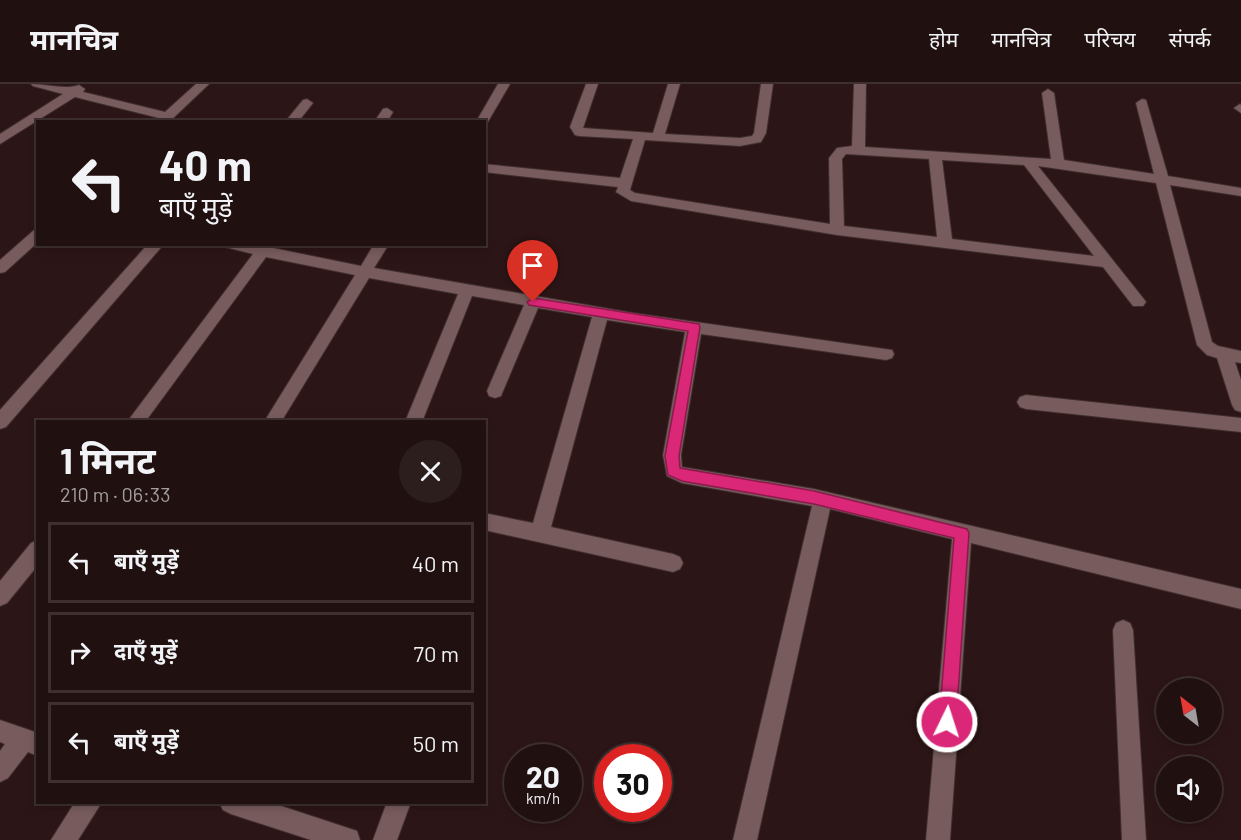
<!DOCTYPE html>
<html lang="hi">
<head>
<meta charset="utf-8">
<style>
  :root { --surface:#211010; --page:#2d1e1e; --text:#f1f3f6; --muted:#a29d9f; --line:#3e3030 }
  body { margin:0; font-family:Barlow,"Noto Sans Devanagari",sans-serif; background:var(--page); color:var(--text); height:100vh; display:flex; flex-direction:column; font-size:22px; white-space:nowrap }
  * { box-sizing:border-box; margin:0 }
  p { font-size:20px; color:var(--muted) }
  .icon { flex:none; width:33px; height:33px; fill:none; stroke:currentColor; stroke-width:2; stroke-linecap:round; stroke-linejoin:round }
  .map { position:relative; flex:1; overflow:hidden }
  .side { position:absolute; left:36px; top:336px; width:450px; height:384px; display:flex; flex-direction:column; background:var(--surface); border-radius:0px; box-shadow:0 3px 9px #0003,0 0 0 2px var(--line) }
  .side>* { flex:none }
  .banner { position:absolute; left:36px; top:36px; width:450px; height:126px; border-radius:0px; box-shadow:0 3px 9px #0003,0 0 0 2px var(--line); background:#211010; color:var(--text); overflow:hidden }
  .needle { width:39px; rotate:329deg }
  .tools { position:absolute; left:1156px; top:594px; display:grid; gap:12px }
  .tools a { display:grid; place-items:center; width:66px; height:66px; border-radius:50%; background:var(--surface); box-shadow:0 3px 9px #0003,0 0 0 2px var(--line); font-size:30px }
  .speed { position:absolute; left:504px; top:660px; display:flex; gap:12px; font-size:30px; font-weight:700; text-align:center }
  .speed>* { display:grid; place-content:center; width:78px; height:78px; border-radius:50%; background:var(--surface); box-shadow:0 3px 9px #0003,0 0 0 2px var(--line); line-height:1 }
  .speed small { font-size:15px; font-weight:400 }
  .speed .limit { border:9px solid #d22; background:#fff; color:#111 }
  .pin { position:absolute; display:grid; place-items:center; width:51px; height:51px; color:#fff; margin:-62px -26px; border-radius:50% 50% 50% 0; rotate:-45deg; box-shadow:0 0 6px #0007 }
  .pin .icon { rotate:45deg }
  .me { position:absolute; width:66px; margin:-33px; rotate:4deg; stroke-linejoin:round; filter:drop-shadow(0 0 4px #0008) }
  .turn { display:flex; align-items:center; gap:21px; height:126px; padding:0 24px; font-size:27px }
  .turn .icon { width:78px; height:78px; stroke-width:2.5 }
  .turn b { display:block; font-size:42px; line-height:51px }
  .round { display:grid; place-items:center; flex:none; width:63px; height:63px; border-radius:32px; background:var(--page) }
  .headline { display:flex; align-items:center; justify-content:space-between; height:102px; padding:0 24px }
  h1 { font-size:36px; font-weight:700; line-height:45px }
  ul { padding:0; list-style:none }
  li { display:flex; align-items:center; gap:18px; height:81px; margin:0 12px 9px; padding:0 12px; border:3px solid var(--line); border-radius:0px }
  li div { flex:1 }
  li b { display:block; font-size:22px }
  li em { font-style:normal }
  header { display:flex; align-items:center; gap:36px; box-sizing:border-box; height:84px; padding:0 30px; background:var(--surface); border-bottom:2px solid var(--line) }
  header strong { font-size:28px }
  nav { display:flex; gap:33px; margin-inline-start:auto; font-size:21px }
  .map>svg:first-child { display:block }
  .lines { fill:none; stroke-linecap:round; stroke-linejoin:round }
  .minor-casing { stroke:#402f2f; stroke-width:2 }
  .minor { fill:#785b5c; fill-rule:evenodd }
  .route { fill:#db2777; stroke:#8e194d; stroke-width:1.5 }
</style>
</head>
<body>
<header>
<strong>मानचित्र</strong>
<nav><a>होम</a><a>मानचित्र</a><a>परिचय</a><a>संपर्क</a></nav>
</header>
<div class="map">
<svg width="1241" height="756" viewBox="0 0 1241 756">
  <rect width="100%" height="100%" fill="#2c1516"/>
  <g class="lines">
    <defs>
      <g id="minor">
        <path d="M31,0C47,0 65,6 79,1L85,5L83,8L165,28L196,0H209L169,38H155L159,34L75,13L0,60V50L63,10L33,2Z"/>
        <path d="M498,0H510L486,41H484V38H476Z"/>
        <path d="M586,0H598L583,44L653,49L668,0H680L665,50L740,54L752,52L754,49L761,0H773L766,49L761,58L740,62L645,56L630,106L635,109L830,140L829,74L837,64L852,62L854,0H866L865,63L1051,75L1042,9L1048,5L1054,9L1064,76L1154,90L1136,19L1142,15L1146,16L1168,92L1241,104V112L1170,101L1212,258L1218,262L1241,267V279L1235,278L1241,296V328L1235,326L1232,321L1217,274L1207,271L1197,261L1156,99L1038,82L1143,214L1146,218L1143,222H1133L1103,183L837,151L631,117L616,108L618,103L484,88V80L620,94L633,55L579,52L575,51L570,43ZM846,70L929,75L937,153L844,142L842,75ZM942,76L1024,81L1094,172L952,155Z"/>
        <path d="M307,15L313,19L298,38H285L303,16Z"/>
        <path d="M1240,20L1241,21V29L1234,24Z"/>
        <path d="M387,24L393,28L387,38H374L383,25Z"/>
        <path d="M38,145V158L5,188L0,189V176L33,147Z"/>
        <path d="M148,160H164L6,343L0,345V326Z"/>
        <path d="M223,160H275L273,164L361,182L374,160H389L374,184L633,229L892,266L894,270L892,274L886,276L701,250L681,371L682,383L814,405L1241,505V525L971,459L950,756H926L952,455L830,425L757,756H733L812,422L682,399L667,392L663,371L685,248L607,236L551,443L673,470L680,473L683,479L680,485L673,488L484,446V429L533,439L592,233L538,224L503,307L501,312L495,314L489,312L487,307L524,221L472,212L422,338H405L458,210L369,194L281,338H264L355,191L266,173L145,338H127L253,170L225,163Z"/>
        <path d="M1026,311L1241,334V348L1026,325L1020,323L1017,318L1020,313Z"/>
        <path d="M38,456V481L7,519L0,522V497L31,459Z"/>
        <path d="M1123,536L1130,539L1133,546L1146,756H1122L1113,546L1116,539Z"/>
        <path d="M0,636L38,649V672L28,668L8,694L0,698V667L5,660L0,658Z"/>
        <path d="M75,718H102L78,756H51Z"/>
        <path d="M219,718H269L348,744L357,747L360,756H311L231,730L223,726Z"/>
        <path d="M387,718H411L397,756H373Z"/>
      </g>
    </defs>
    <use href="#minor" class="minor-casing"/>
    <use href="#minor" class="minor"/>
  </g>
  <path class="route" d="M533,214L699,240L700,243L679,372L680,384L814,407L967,445L969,449L956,638L953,644L947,647L941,644L939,638L954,454L814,420L682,397L668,391L665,372L688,247L529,221L527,218Z"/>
</svg>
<div class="tools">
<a><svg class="needle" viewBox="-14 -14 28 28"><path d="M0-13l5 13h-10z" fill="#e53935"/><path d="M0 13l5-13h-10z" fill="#a29d9f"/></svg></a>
<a><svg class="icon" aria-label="sound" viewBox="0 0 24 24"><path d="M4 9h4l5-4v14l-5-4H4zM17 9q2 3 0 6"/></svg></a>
</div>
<div class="speed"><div>20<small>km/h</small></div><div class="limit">30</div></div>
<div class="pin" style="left:533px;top:218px;background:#d93025"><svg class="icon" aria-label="arrive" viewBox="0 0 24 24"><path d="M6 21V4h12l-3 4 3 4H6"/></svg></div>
<svg class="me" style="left:947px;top:638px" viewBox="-20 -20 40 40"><circle r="17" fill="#db2777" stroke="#fff" stroke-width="3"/><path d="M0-11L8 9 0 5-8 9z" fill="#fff"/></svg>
<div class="banner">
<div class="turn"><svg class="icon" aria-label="left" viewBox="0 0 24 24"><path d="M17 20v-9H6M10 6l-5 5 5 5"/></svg><div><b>40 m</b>बाएँ मुड़ें</div></div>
</div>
<section class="side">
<div class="headline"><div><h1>1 मिनट</h1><p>210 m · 06:33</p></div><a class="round"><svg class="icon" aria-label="close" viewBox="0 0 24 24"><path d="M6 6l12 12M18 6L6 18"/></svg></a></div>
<ul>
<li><svg class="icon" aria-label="left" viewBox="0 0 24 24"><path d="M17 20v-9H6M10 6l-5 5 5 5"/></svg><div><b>बाएँ मुड़ें</b></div><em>40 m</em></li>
<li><svg class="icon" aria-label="right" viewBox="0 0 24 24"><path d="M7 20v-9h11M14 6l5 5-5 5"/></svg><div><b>दाएँ मुड़ें</b></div><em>70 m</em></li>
<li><svg class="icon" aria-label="left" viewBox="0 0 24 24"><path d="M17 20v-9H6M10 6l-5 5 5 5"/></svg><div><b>बाएँ मुड़ें</b></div><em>50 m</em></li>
</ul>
</section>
</div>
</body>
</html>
